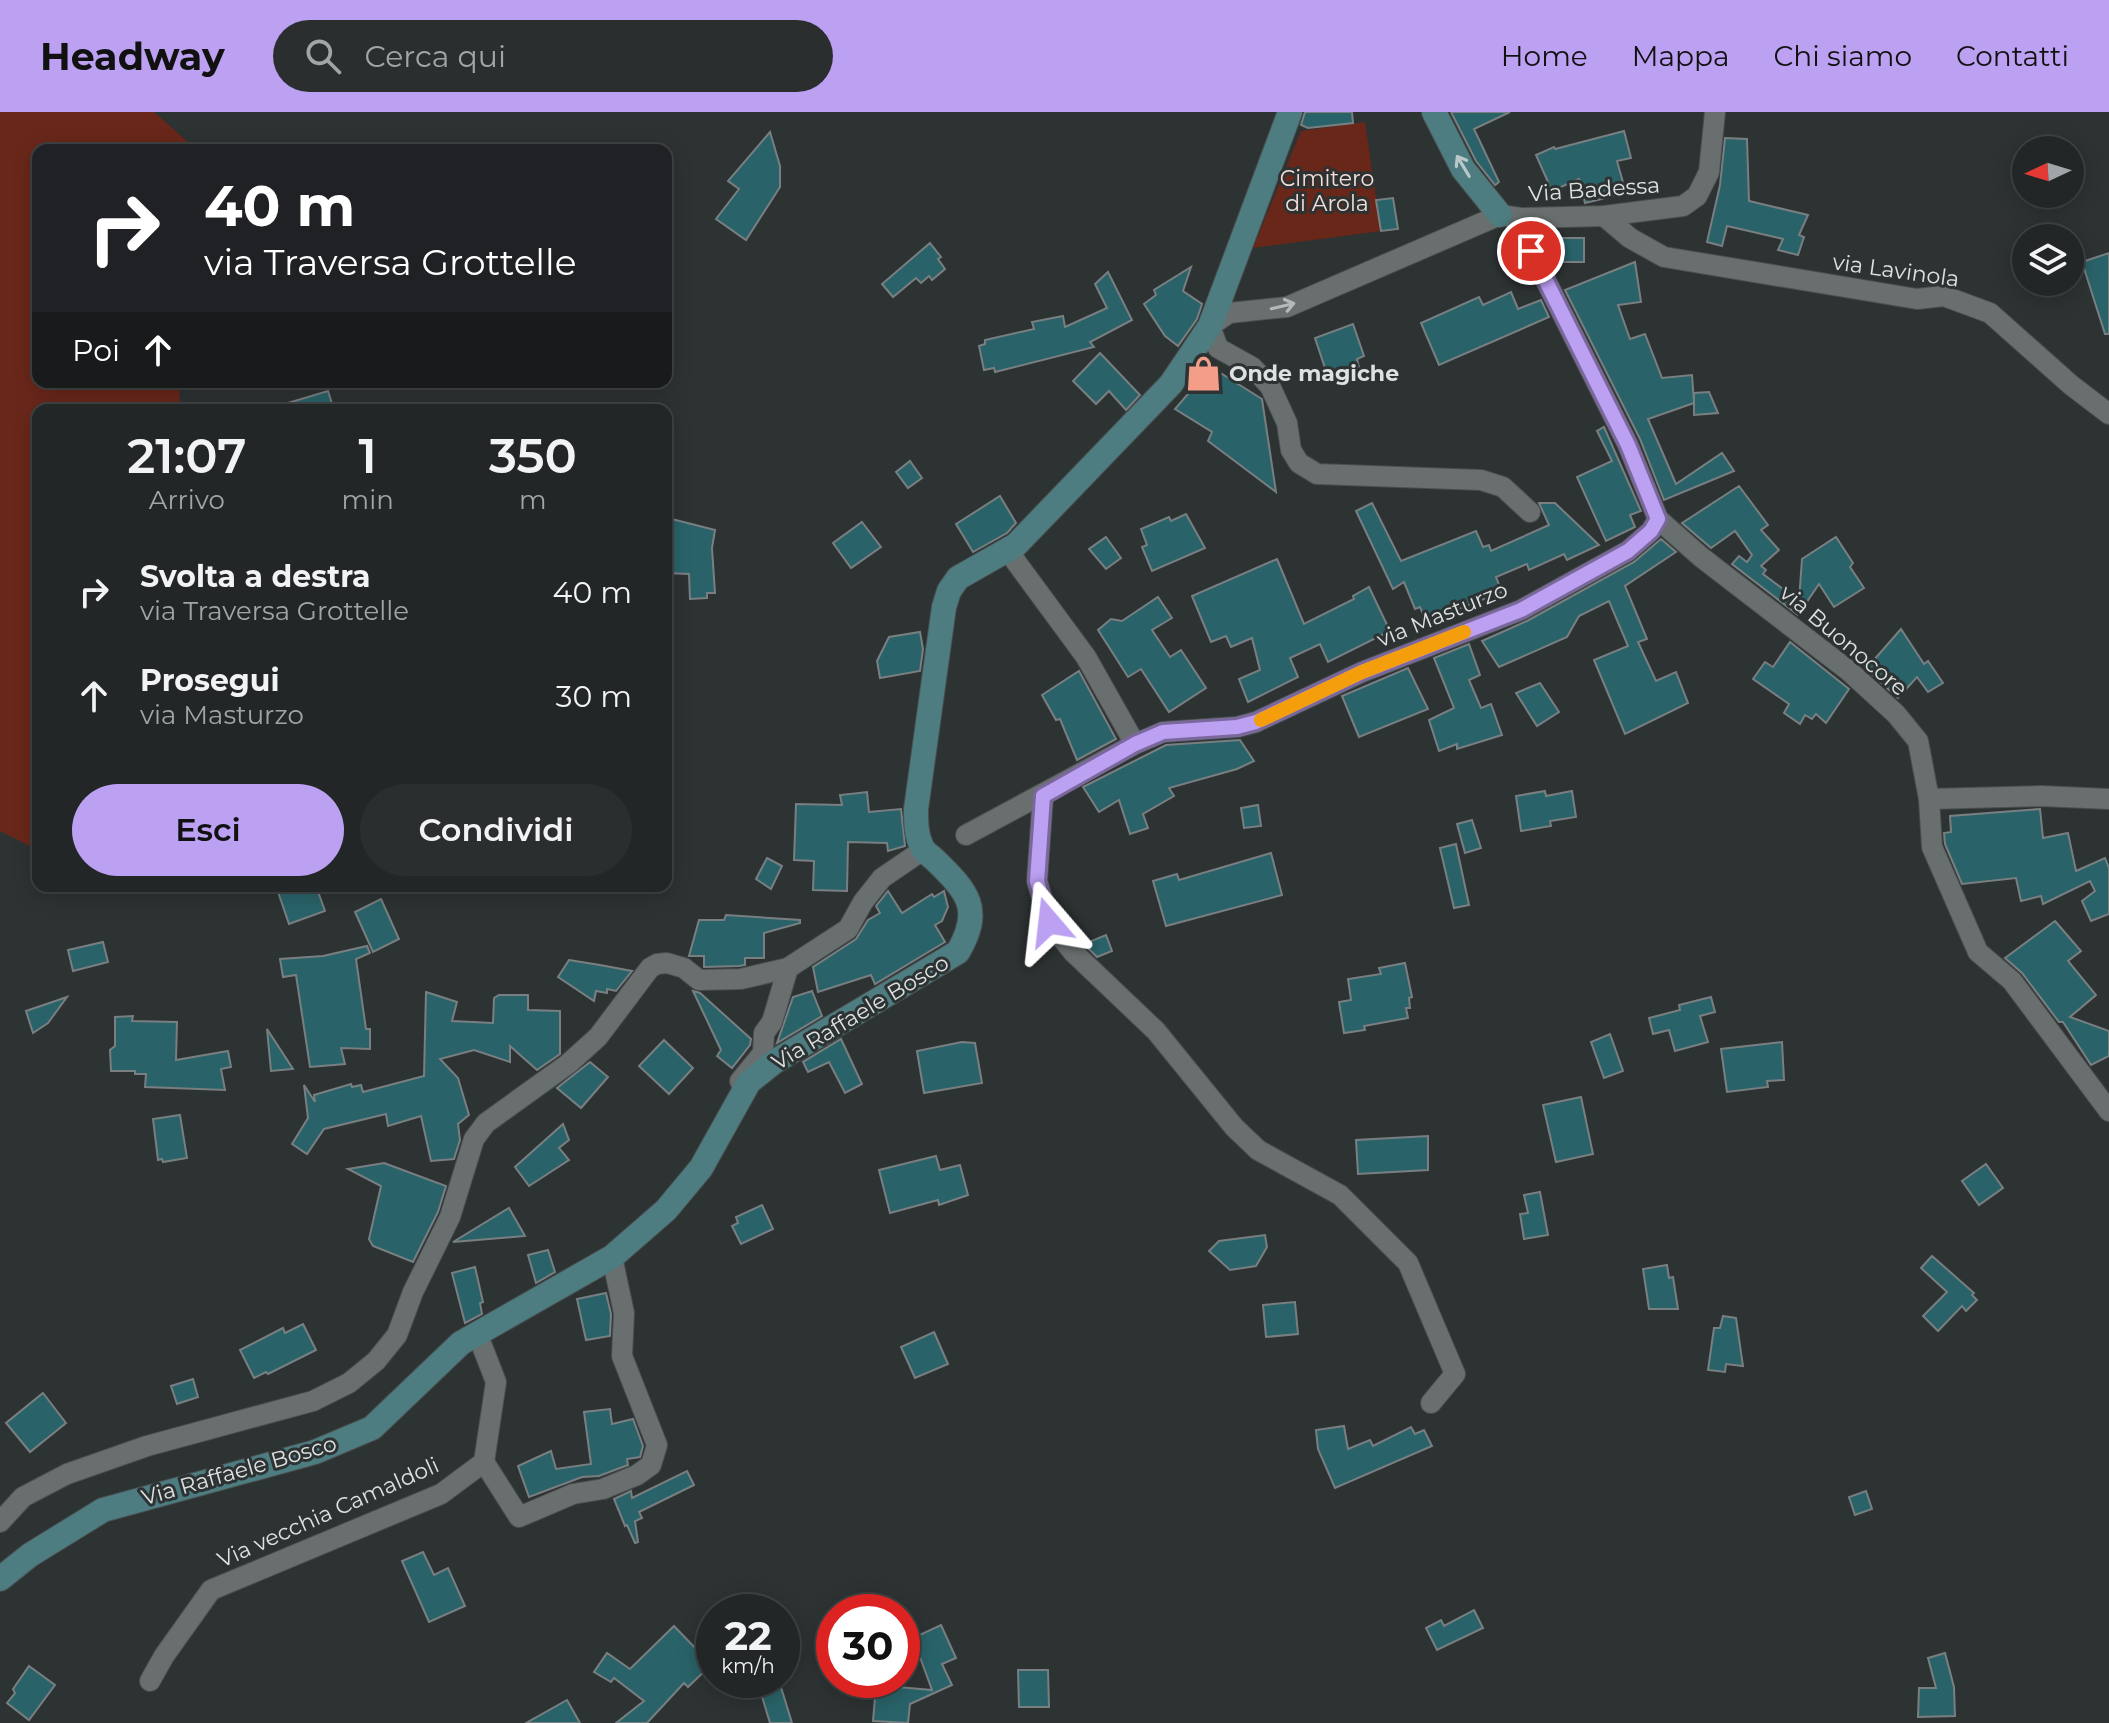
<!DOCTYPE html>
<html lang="it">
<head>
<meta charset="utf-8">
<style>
  :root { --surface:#222626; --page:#2a2e2e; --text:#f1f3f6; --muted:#a2a5a7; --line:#3f4343; --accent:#bca0f2 }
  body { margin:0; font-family:Montserrat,sans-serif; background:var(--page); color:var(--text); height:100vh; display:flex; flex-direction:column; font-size:30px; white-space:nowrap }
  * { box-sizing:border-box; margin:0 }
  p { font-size:26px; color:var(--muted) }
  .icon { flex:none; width:44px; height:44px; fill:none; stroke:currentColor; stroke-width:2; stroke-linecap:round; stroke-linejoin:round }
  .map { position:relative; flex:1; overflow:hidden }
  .details { position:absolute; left:32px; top:292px; width:640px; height:488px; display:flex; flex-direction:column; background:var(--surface); border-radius:16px; box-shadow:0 4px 20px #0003,0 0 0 2px var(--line) }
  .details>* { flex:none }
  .banner { position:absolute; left:32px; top:32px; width:640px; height:244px; border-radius:16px; box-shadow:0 4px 20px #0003,0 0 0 2px var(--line); background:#202124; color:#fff; overflow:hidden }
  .needle { width:52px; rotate:266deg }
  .controls { position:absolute; left:2012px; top:24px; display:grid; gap:16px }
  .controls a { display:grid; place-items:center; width:72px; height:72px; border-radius:50%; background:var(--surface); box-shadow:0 4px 20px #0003,0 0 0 2px var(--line); font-size:40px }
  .speed { position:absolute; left:696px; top:1482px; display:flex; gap:16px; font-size:40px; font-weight:700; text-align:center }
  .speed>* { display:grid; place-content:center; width:104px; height:104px; border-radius:50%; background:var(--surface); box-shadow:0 4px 20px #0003,0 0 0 2px var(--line); line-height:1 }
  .speed small { font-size:20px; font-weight:400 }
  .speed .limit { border:12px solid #d22; background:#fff; color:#111 }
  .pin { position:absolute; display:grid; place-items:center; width:68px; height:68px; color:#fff; margin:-34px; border:4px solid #fff; border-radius:50%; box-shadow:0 2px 8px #0007 }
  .me { position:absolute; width:88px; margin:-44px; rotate:343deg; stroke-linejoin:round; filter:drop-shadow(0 0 6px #0008) }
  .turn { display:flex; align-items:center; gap:28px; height:168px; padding:0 40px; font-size:36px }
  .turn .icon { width:104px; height:104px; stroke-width:2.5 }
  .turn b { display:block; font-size:56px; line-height:68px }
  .then { display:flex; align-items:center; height:76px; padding:0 40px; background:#0003; gap:16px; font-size:30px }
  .eta { display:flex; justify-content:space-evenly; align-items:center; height:136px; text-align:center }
  .eta b { font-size:48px; font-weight:600; line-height:56px }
  .button { display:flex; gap:16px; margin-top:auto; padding:16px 40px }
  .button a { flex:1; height:92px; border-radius:48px; background:var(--accent); color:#111; font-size:32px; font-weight:600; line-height:92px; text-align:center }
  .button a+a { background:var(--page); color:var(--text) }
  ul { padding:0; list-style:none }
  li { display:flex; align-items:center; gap:24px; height:104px; padding:0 40px }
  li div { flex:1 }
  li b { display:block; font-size:30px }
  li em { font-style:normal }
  header { display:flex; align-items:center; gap:48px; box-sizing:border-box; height:112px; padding:0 40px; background:var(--accent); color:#111 }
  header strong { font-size:38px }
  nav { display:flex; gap:44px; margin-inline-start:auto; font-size:28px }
  .search { width:560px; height:72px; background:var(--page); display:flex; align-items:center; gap:20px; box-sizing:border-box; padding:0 28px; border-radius:44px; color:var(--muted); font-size:30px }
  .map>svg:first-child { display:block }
  .green { fill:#69271a }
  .building { fill:#296369; stroke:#797f80; stroke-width:2 }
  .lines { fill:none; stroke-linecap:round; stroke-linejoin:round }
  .street-casing { stroke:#494e4e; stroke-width:22 }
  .secondary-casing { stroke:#494e4e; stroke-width:26 }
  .street { stroke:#696e6f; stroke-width:20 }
  .secondary { stroke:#4d7c81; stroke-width:24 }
  .oneway { stroke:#bac8c9 }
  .oneway2 { stroke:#b5b9b9 }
  .route-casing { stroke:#7a689d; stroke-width:20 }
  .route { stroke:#bca0f2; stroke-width:14 }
  .slow { stroke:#f59e0b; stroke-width:14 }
  .labels { text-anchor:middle; stroke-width:6; stroke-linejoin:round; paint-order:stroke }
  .park-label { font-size:22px; fill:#f5ded9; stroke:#2d3233 }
  .street-label { font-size:22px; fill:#dee1e1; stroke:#2d3233 }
  .poi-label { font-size:22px; font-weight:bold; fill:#dee1e1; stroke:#2d3233; text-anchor:start }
</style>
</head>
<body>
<header>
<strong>Headway</strong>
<div class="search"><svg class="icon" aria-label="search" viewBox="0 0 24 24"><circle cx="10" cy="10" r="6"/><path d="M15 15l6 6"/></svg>Cerca qui</div>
<nav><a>Home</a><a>Mappa</a><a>Chi siamo</a><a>Contatti</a></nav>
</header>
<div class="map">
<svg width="2109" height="1611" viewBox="0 0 2109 1611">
  <rect width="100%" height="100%" fill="#2d3233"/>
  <g class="green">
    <path d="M0,0H154L197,38H38V270H183L179,278L181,298H38V738L0,719Z"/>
    <path d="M1365,10L1381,119L1253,136L1301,19Z"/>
  </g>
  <g class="building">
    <path d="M1305,0H1352L1353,11L1308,16L1301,13Z"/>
    <path d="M1451,0H1510L1474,17L1499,70L1495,73L1476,49Z"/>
    <path d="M1624,19L1631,46L1617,49L1626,81L1585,91L1579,67L1552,79L1536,43L1554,35L1555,37Z"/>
    <path d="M770,20L780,54V75L746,128L716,107L739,77L728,69Z"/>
    <path d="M1725,26L1747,27L1749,89L1808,103L1799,123L1804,125L1798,143L1778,138L1783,127L1727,114L1722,134L1707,130L1720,73Z"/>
    <path d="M1393,86L1398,117L1381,119L1376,88Z"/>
    <rect x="1559" y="126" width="25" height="24"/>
    <path d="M930,131L941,145L938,147L945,157L932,168L929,164L921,171L916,166L893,185L882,172Z"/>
    <path d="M2109,141V222H2105L2082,150Z"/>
    <path d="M1635,150L1641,190L1618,193L1630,227L1645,222L1662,266L1692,263L1694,291L1648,307L1676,372L1722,341L1734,359L1664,388L1640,327L1565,178Z"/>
    <path d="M1191,155L1183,179L1202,192L1197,207L1178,234L1165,224L1144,192L1156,183L1154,178Z"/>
    <path d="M1108,160L1132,208L1090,230L1094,235L995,260L994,256L984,258L979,234L985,232V228L1034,217L1032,210L1063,204L1065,215L1107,196L1095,172Z"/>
    <path d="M1511,180L1518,197L1541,188L1549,205L1439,253L1421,211L1479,185L1483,193Z"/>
    <path d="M1353,212L1364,244L1357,247L1359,255L1328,265L1315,226Z"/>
    <path d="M1100,241L1140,283L1126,298L1109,279L1096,292L1073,269Z"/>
    <path d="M1211,255L1262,287L1276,380L1208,329L1212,320L1175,297Z"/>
    <path d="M328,279L334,298H279L278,294Z"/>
    <path d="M1709,280L1718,301L1694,303V281Z"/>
    <path d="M1604,315L1641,399L1630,403L1635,415L1606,429L1577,365L1612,349L1597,319Z"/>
    <path d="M910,349L922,366L908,376L896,360Z"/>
    <path d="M1739,374L1768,413L1761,418L1779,438L1761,454L1766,458L1763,462L1799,489L1802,447L1836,425L1853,451L1850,455L1864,476L1834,495L1819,472L1798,503L1732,452L1739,444L1747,450L1752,443L1735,419L1711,436L1682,411Z"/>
    <path d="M1000,384L1016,411L1007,421L973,440L956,412Z"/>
    <path d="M1372,391L1401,449L1476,419L1483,435L1489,433L1491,439L1549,413L1539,391H1555L1599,433L1567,448L1564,442L1529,458L1527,452L1496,465L1502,480L1426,510L1420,495L1415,497L1404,470L1393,477L1356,399Z"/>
    <path d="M1186,402L1205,436L1152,459L1142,435L1147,433L1141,417L1169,405L1171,409Z"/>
    <path d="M668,406L715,418L712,436L715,481H707V486L690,487L689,462L666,461Z"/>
    <path d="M862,410L881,435L851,456L833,431Z"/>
    <path d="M1106,425L1121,446L1106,457L1089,437Z"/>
    <path d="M1661,427L1676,440L1625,474L1647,527L1638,530L1656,569L1676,560L1688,591L1625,622L1594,548L1628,534L1609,489L1579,504L1567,525L1499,555L1482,529L1527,509L1634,450Z"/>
    <path d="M1277,447L1304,512L1354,487L1353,484L1369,475L1390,519L1328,550L1320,532L1290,546L1298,565L1248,590L1239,567L1260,558L1252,526L1231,535L1226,524L1211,530L1192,484Z"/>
    <path d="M1158,485L1172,506L1152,518L1170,545L1181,538L1206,576L1169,600L1141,557L1128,565L1098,518L1111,507L1122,509Z"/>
    <path d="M1901,517L1924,552L1928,549L1943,571L1928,580L1917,565L1898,586L1866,557Z"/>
    <path d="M920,520L923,537L920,559L880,566L877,549L889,525Z"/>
    <path d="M1790,530L1849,577L1826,611L1816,602L1812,607L1805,603L1800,612L1784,601L1789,592L1753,567L1765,550L1773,555Z"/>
    <path d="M1469,532L1480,563L1469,568L1481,596L1491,592L1502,623L1457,637V632L1439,639L1429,608L1454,596L1434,546Z"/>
    <path d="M1408,556L1428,597L1359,625L1342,584Z"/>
    <path d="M1079,559L1116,627L1077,648L1060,607L1056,608L1042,583Z"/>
    <path d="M1540,571L1559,600L1537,614L1516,581Z"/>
    <path d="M1240,628L1254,649L1237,657L1169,676L1174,684L1143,702L1148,716L1130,722L1119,688L1099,700L1083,675L1166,633Z"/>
    <path d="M1545,679L1546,684L1572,679L1576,705L1550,709L1551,714L1521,719L1516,684Z"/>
    <path d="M867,680L869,700L901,697L905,734L888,739L887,731L848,730L847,779L813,778L814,749L794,748L796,692L842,693L840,683Z"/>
    <path d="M1258,693L1261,714L1244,716L1241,696Z"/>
    <path d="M2040,697L2043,726L2068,721L2076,759L2105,746L2109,756V802L2091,809L2082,789L2095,779L2090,769L2043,792L2041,784L2021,789L2016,766L1962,772L1945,732L1944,721L1951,720L1950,704Z"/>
    <path d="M1472,708L1481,736L1465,741L1457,712Z"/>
    <path d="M1456,732L1469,793L1454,796L1440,736Z"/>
    <path d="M1271,741L1282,783L1166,814L1153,769L1177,762L1179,768Z"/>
    <path d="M767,746L782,754L771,777L756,767Z"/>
    <path d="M276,774H316L325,799L289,812Z"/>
    <path d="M888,779L902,801L932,782L934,785L944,779L948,795L942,809L935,813L945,830L875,872L871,863L818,880L813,855L856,827L868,808L880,801L876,794Z"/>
    <path d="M381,787L399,827L373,840L355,800Z"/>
    <path d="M726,803L800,808V811L764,821V846H745V853L739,854L704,855V844H689L699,808H724Z"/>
    <path d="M2055,809L2081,839L2068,849L2096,883L2070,905L2109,919V944L2091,953L2063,910H2059L2022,861L2005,846Z"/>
    <path d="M1106,823L1112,839L1097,845L1084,832Z"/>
    <path d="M103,830L108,850L73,859L68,838Z"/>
    <path d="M367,834L370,841L356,847L366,917H370V937L341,936L345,952L310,955L296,863L283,865L280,847L323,844Z"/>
    <path d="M569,848L600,853L632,859L616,879L607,877V881L596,879L594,889L558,865Z"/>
    <path d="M1405,851L1412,885L1409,886L1410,896H1406L1408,906L1364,914L1365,918L1344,921L1339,890L1351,888L1348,867L1381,862L1379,856Z"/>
    <path d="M693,879L700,881L751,927L750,933L732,956L717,944L721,938Z"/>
    <path d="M812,879L822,904L777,931L793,885Z"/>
    <path d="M426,880L457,890L452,909L493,911L494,886L499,883H528V898L560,899V942L537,958L510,934V950L474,938L440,947L458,966L469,1003L458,1012L460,1028L454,1047L431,1049L421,1004L388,1014L386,1002L324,1017L307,1042L292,1032L308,1006L304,973L315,990L314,983L351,972L352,975L361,973L363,980L424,964Z"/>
    <path d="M67,885L48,911L33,921L26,899Z"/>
    <path d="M1711,885L1715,900L1700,904L1708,930L1675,939L1669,918L1653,922L1649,906L1680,898L1679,893Z"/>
    <path d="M133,904L132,909L177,910L176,948L228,939L231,955L221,957L225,978L145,975L146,962H135V959H111L110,938L115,934V905Z"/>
    <path d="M267,917L293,957L271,959Z"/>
    <path d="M1610,922L1623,959L1604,966L1591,930Z"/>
    <path d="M841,927L862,972L845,981L829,950L808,960L803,950Z"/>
    <path d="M664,928L693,956L669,982L639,954Z"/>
    <path d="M962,930L975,931L982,971L924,981L917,939Z"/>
    <path d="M1782,930L1784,968L1767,969L1768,975L1727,980L1721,937Z"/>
    <path d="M590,950L608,965L581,996L557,976Z"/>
    <path d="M1581,985L1593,1042L1556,1050L1543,993Z"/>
    <path d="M180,1003L187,1046L163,1050L162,1047L158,1048L153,1007Z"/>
    <path d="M563,1012L569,1028L559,1036L569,1048L529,1074L515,1055Z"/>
    <path d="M1428,1024V1058L1358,1062L1356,1028Z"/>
    <path d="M936,1044L940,1058L960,1053L968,1083L939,1093L938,1088L890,1101L879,1058Z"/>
    <path d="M384,1051L446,1074L438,1100L413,1150L373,1134L369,1127L381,1074L348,1057Z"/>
    <path d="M1986,1052L2003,1076L1979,1093L1962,1069Z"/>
    <path d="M1540,1080L1548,1123L1524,1127L1520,1102L1528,1101L1524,1083Z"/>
    <path d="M762,1093L773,1117L741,1132L732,1114L738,1111L736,1105Z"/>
    <path d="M509,1096L525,1124L453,1130Z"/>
    <path d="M1265,1123L1267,1135L1256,1154L1230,1158L1209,1139L1219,1129Z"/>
    <path d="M548,1138L555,1160L536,1171L528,1143Z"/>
    <path d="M1932,1144L1974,1181L1972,1183L1977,1188L1966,1199L1962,1194L1938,1219L1923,1204L1947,1180L1921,1156Z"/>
    <path d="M1667,1153L1669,1166L1673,1165L1678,1197H1649L1643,1157Z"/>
    <path d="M475,1155L483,1190L480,1191L482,1202L465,1211L452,1161Z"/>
    <path d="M606,1181L611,1202L610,1224L586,1228L577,1187Z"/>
    <path d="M1295,1190L1298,1222L1266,1225L1263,1193Z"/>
    <path d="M1723,1204L1736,1206L1743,1254L1726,1252L1725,1260L1708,1258L1714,1216H1720Z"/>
    <path d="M303,1212L316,1238L268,1262L266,1260L254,1266L240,1238L283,1216L285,1221Z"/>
    <path d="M934,1220L948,1252L915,1266L901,1235Z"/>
    <path d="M193,1267L198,1285L177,1292L171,1274Z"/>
    <path d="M43,1281L66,1311L30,1340L6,1311Z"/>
    <path d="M610,1297L612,1312L633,1307L643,1334L640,1345L627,1347L628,1353L599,1364L582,1365L529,1385L518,1354L551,1339L556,1357L591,1352L584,1300Z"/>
    <path d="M1344,1314L1348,1337L1370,1328L1373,1334L1411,1315L1415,1322L1424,1318L1432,1334L1335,1376L1318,1337L1316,1318Z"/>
    <path d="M687,1359L694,1373L639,1400L642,1406L635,1409L638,1430L635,1431L627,1413L625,1414L614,1387L631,1379L632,1386Z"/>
    <path d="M1866,1379L1872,1397L1855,1403L1849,1385Z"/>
    <path d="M423,1440L434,1463L448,1456L465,1494L429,1510L402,1449Z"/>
    <path d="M1474,1498L1483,1516L1437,1538L1426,1516L1441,1508L1444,1514Z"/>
    <path d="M941,1513L956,1546L942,1552L952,1573L910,1592L908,1611L873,1609L876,1573L932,1578L913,1526Z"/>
    <path d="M674,1514L699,1540L714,1525V1550L688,1575L684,1571L647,1611H616L644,1589L614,1566L611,1570L594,1560L607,1541L630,1557Z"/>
    <path d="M1945,1541L1954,1575L1955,1604L1918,1605L1919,1576H1936L1928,1546Z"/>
    <path d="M29,1554L55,1573L29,1608L7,1591L15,1581L13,1577Z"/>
    <path d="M1018,1558H1048L1049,1595H1019Z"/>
    <path d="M780,1572L792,1611H770L760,1578Z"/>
    <path d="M567,1588L580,1611H526Z"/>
  </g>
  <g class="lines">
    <defs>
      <g id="street">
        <path d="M1604,104L1630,126L1664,145L1917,187L1944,184L1990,201L2071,273L2109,302"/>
        <path d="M1521,106L1531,139L1628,333L1658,407L1701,445L1849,559L1896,602L1918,629L1929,687L1932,735L1978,840L2012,869L2109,999"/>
        <path d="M1530,400L1503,375L1481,368L1317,362L1299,351L1291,338L1287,311L1270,274L1252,255L1218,236L1210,214L1229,201L1287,195L1500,103L1521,106L1604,104L1683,94L1697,84L1709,60L1715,0"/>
        <path d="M1008,439L1086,545L1135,632"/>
        <path d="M1043,684L1037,769L1049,810L1073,840L1156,919L1234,1015L1258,1038L1340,1083L1408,1151L1455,1262L1431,1291"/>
        <path d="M1929,687L2041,684L2109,687"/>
        <path d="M966,723L1135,632L1163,620L1237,615L1256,610L1362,560L1521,498L1628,439L1651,419L1658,407"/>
        <path d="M740,969L763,941L764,921L772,910L788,856"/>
        <path d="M484,1350L519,1405L573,1382L603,1377L637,1363L651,1353L657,1333L622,1244L624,1201L612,1145"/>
        <path d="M0,1410L23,1385L67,1362L147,1334L313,1289L349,1271L376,1249L397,1223L413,1180L450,1105L474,1027L486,1011L568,952L598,925L650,856L657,852L667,851L684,856L699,868L741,867L788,856L848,817L863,790L882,766L923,738"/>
        <path d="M150,1569L164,1544L211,1478L441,1382L484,1350L496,1270L477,1221"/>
      </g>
      <g id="secondary">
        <path d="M1434,0L1463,57L1500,103"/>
        <path d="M0,1467L30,1443L103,1398L315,1340L372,1316L461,1231L612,1145L666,1098L701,1056L749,970L774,950L958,840C983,797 968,780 935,748C930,743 925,741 922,735C916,723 916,711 916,697L944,495L949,479L958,466L1016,433L1171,272L1210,214L1290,0"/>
      </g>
    </defs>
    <use href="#street" class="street-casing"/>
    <use href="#secondary" class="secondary-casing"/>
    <use href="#street" class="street"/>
    <use href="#secondary" class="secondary"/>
  </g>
  <defs><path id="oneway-shaft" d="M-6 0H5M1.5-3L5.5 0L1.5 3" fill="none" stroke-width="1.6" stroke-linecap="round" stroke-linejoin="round" transform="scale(2)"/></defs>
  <use class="oneway" href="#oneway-shaft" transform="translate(1463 54) rotate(-121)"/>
  <use class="oneway2" href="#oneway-shaft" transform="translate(1283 194) rotate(-13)"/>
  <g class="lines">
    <defs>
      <path id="route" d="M1049,810L1037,769L1043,684L1135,632L1163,620L1237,615L1256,610L1362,560L1521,498L1628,439L1651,419L1658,407L1628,333L1531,139"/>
    </defs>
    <use href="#route" class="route-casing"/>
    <use href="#route" class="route"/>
    <path class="slow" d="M1261,608L1362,560L1464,520"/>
  </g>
  <defs>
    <symbol id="shop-bare" viewBox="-9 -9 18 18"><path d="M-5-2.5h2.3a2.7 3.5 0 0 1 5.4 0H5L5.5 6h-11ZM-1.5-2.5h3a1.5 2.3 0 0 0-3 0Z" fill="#f49e8a" stroke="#2d3233" stroke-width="2.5" paint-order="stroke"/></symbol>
  </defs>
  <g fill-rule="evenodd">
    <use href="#shop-bare" x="1178" y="236" width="51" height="51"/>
  </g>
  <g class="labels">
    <g class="park-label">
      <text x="1327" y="74">Cimitero<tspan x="1327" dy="25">di Arola</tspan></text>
    </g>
    <g class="street-label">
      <text transform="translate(1594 77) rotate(-4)" y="8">Via Badessa</text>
      <text transform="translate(1896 158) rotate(8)" y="8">via Lavinola</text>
      <text transform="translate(1442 502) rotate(-22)" y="8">via Masturzo</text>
      <text transform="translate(1844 528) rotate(40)" y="8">via Buonocore</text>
      <text transform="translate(860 900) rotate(-31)" y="8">Via Raffaele Bosco</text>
      <text transform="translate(239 1358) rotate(-16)" y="8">Via Raffaele Bosco</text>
      <text transform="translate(328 1400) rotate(-24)" y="8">Via vecchia Camaldoli</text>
    </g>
    <g class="poi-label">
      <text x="1229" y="269">Onde magiche</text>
    </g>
  </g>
</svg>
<div class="controls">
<a><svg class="needle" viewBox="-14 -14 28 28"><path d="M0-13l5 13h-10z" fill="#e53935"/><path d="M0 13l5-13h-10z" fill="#a2a5a7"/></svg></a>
<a><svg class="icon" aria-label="layers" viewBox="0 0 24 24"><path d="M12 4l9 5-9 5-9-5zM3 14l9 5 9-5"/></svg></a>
</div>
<div class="speed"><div>22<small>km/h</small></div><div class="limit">30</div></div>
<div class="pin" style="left:1531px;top:139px;background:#d93025"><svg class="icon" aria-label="arrive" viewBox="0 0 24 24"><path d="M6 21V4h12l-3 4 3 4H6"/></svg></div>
<svg class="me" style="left:1049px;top:810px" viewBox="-20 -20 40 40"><path d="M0-17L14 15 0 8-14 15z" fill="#bca0f2" stroke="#fff" stroke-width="4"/></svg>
<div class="banner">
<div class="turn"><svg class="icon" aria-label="right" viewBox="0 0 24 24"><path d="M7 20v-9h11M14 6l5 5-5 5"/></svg><div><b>40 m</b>via Traversa Grottelle</div></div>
<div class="then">Poi<svg class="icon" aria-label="ahead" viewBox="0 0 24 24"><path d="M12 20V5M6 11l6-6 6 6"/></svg></div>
</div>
<section class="details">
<div class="eta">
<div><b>21:07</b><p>Arrivo</p></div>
<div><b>1</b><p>min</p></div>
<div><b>350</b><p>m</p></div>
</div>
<ul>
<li><svg class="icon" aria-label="right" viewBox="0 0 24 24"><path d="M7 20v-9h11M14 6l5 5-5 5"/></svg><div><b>Svolta a destra</b><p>via Traversa Grottelle</p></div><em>40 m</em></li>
<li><svg class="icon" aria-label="ahead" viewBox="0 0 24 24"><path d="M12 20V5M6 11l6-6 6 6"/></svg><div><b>Prosegui</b><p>via Masturzo</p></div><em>30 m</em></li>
</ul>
<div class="button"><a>Esci</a><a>Condividi</a></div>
</section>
</div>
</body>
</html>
